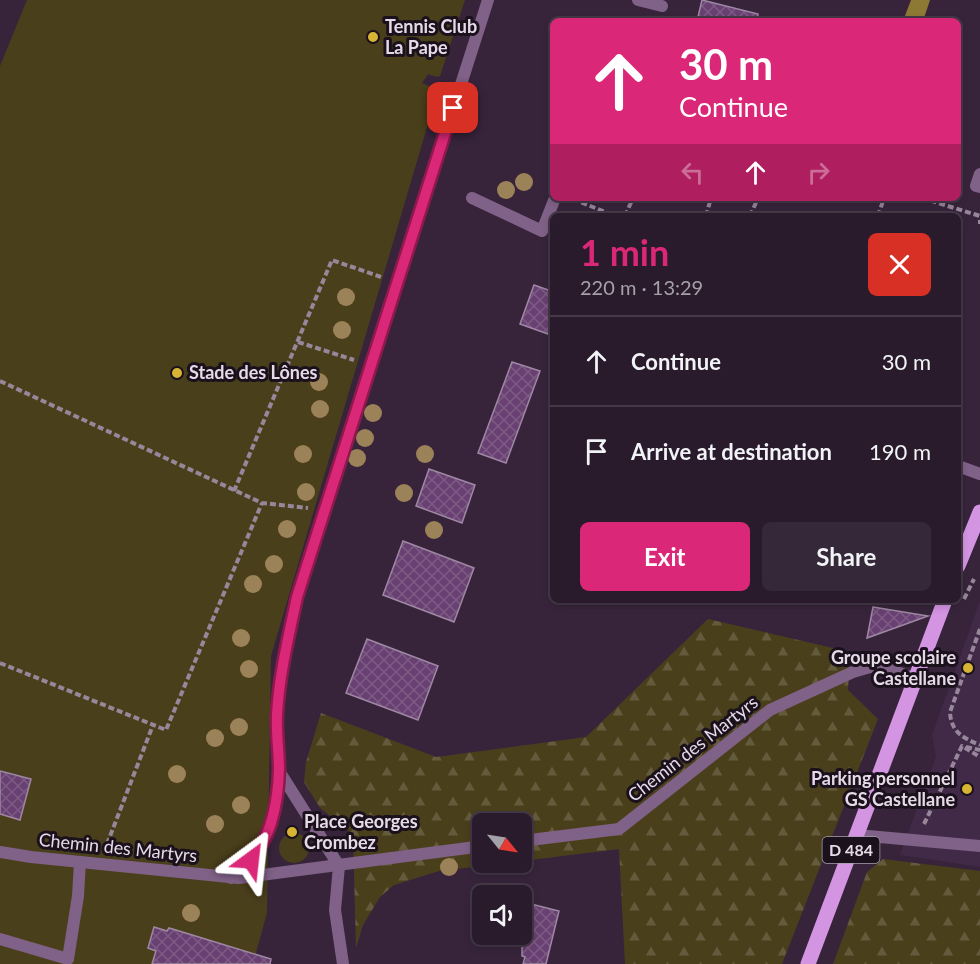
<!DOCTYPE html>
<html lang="en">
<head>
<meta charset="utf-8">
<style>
  :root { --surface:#291b2c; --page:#352838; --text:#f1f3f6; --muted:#a5a1a9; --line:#453948; --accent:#db2777 }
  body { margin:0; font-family:Lato,sans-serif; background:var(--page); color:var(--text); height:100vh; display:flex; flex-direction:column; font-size:22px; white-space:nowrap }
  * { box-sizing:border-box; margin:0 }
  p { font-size:20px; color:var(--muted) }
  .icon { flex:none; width:33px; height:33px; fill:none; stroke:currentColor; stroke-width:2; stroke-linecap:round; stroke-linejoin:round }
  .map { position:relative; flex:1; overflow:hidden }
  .details { position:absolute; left:550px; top:213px; width:411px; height:390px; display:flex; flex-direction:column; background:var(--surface); border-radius:9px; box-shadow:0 3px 9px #0003,0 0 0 2px var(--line) }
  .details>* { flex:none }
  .top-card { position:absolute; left:550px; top:18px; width:411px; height:183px; border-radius:9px; box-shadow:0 3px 9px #0003,0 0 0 2px var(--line); background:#db2777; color:#fff; overflow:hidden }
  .needle { width:39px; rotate:120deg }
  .tools { position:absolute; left:472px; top:813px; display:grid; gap:12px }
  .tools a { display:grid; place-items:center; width:60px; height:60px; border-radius:9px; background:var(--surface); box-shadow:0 3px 9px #0003,0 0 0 2px var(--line); font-size:30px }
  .pin { position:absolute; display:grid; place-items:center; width:51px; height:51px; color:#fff; margin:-26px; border-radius:12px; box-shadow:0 3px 9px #0006 }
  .me { position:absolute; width:66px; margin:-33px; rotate:30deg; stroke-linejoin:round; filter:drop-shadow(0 0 4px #0008) }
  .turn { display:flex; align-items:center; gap:21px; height:126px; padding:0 30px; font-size:27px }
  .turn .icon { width:78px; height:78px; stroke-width:2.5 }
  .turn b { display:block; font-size:42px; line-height:51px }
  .lanes { display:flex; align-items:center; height:57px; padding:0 30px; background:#0003; justify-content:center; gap:30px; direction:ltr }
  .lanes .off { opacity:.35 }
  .round { display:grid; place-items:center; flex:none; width:63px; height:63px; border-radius:9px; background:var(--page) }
  .overview { display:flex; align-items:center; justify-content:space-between; height:102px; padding:0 30px }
  h1 { font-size:36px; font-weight:700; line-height:45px; color:var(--accent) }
  .button { display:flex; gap:12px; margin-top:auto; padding:12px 30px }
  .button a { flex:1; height:69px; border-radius:9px; background:var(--accent); color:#fff; font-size:24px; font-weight:700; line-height:69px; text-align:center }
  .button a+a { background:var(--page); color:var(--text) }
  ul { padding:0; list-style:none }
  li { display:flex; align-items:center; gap:18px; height:90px; padding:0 30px; border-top:2px solid var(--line) }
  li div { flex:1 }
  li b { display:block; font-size:22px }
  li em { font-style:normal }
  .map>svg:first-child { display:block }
  .built { fill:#412a47 }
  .green { fill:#4a3f1b }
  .forest { fill:url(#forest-firs) }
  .water { fill:#8d7834 }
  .building { fill:url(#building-cross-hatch); stroke:#9e88a3; stroke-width:1.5 }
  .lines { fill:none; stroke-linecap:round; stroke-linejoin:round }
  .path { stroke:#96879a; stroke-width:4; stroke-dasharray:6 3; stroke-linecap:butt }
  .service { stroke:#806187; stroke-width:12 }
  .minor { stroke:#806187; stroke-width:12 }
  .primary { stroke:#d394e2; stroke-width:15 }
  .tree { fill:#9c8258 }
  .route-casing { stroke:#8e194d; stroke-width:15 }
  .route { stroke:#db2777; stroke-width:10 }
  .poi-dot { fill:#d8b434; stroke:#1a111c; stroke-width:2 }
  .labels { text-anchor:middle; stroke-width:6; stroke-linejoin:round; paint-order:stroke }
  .shield { fill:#1a111c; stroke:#a99eac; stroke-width:1.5 }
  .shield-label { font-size:16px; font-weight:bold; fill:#e6dae9 }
  .poi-label { font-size:18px; font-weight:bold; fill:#e6dae9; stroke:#1a111c; text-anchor:start }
  .street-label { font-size:18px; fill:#e6dae9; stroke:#1a111c }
</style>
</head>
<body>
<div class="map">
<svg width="980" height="964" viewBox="0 0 980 964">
  <defs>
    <pattern id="forest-firs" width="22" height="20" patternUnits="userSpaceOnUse" patternTransform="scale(1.5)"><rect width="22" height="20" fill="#4a3f1b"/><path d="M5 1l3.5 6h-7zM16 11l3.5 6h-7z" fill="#645a3c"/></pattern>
    <pattern id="building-cross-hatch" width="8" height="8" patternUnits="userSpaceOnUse" patternTransform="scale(1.5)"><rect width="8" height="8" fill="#684071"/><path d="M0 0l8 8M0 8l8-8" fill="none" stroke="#7e5b85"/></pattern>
  </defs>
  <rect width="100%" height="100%" fill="#37243b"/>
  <path class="built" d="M980,601V867L900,855L936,757L932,735Z"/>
  <g class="green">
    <path d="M27,0H465L440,76L437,77L428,74L422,83L438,90L271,656L267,913L253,964H0V66Z"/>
    <circle cx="294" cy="848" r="15"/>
  </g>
  <g class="forest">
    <path d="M708,619L850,652L848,690L878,719L782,964H625L619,849L522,861V824H483V862L507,863L439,871L394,885L380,897L363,925L356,948L353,834L320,808L304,782L306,762L321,713L436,757L586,737Z"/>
    <path d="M883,859L980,871V964H833L867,872Z"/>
  </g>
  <path class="water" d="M911,0H930L923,21H903Z"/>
  <g class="building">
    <path d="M702,0L758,14L757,21H697Z"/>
    <path d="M534,285L554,292V319L548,334L520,324Z"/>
    <path d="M512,362L540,371L506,463L478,453Z"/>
    <path d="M429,469L475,485L462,523L416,506Z"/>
    <path d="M403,541L474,568L454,622L383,595Z"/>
    <path d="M873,607L928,616L867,638Z"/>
    <path d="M367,639L438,666L418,720L346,693Z"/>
    <path d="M0,771L31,779L20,820L0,814Z"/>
    <path d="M527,903L559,911L546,964H523L525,957L522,956V923Z"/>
    <path d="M154,927L167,931L169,928L271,959L270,964H152L156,951L148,948Z"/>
  </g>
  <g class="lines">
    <g class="path">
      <path d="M922,198L980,216"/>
      <path d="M573,199L615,216"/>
      <path d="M625,216L633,198"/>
      <path d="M706,216L711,198"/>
      <path d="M750,216L758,198"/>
      <path d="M878,216L884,198"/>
      <path d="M980,220V224"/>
      <path d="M298,342L354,360"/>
      <path d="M0,381L262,503L308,508"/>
      <path d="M234,491L332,260L381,277"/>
      <path d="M964,599L974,579"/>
      <path d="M980,629L950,712C951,732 963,738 980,745"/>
      <path d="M0,663L166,730L262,503"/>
      <path d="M966,747L980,750"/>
      <path d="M924,824L962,746L980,757"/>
      <path d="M107,844L153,725"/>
    </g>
    <g class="service">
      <path d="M638,0L662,6"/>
      <path d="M980,174L976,186L980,187"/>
      <path d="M472,198L542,231L555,198"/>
      <path d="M958,466L980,474"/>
      <path d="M857,835L980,846"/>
      <path d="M0,939L68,959L78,896L80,862"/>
    </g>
    <g class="minor">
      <path d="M279,771L339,866"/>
      <path d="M522,841L619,829L770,710L853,672L877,665L916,679"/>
      <path d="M0,852L31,857L239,878L483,846"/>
      <path d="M339,866L335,910L343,964"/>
      <path d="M231,878C267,856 278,809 279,769C279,751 276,733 277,714C280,675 289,636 297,597L488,0"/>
    </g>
    <g class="primary">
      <path d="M958,566L980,512"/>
      <path d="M808,964L945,600"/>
    </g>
  </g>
  <g class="tree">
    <circle cx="524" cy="182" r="9"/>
    <circle cx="506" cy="190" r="9"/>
    <circle cx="346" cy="297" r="9"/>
    <circle cx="342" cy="330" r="9"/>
    <circle cx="319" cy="382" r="9"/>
    <circle cx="320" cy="409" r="9"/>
    <circle cx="373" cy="413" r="9"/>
    <circle cx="365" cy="438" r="9"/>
    <circle cx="303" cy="454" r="9"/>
    <circle cx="425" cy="454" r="9"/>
    <circle cx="357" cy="458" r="9"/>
    <circle cx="306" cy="492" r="9"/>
    <circle cx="404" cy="493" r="9"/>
    <circle cx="287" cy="529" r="9"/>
    <circle cx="434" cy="530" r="9"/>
    <circle cx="274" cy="564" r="9"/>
    <circle cx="253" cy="584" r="9"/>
    <circle cx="241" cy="638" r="9"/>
    <circle cx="249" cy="669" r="9"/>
    <circle cx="239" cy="727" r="9"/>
    <circle cx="215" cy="738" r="9"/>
    <circle cx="177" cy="774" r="9"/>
    <circle cx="241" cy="805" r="9"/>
    <circle cx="215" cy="824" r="9"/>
    <circle cx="449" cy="867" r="9"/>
    <circle cx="191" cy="913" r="9"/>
  </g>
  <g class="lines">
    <defs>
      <path id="route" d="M251,860C272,836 278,801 279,770C279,751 276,733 277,715C279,675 289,635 297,597L453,108"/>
    </defs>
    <use href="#route" class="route-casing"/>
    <use href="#route" class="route"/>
  </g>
  <g class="poi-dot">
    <circle cx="373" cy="37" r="6"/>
    <circle cx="177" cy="373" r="6"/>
    <circle cx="968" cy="668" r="6"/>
    <circle cx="967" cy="789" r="6"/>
    <circle cx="292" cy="832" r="6"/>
  </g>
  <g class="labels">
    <rect class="shield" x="822.5" y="837" width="57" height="26" rx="4.5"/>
    <g class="shield-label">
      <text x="851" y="856">D 484</text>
    </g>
    <g class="poi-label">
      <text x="385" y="33">Tennis Club<tspan x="385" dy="21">La Pape</tspan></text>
      <text x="189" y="379">Stade des Lônes</text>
      <text x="956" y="664" text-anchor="end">Groupe scolaire<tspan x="956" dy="21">Castellane</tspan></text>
      <text x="955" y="785" text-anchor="end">Parking personnel<tspan x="955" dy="21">GS Castellane</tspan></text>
      <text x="304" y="828">Place Georges<tspan x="304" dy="21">Crombez</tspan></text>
    </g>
    <g class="street-label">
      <text transform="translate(693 749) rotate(-38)" y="6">Chemin des Martyrs</text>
      <text transform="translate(118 848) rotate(6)" y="6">Chemin des Martyrs</text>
    </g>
  </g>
</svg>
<div class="tools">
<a><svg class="needle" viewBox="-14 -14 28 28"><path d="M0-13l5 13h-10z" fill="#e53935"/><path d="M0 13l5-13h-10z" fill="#a5a1a9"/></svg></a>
<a><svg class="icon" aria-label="sound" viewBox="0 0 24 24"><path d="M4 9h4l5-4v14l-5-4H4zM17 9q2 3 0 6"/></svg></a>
</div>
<div class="pin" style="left:453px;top:108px;background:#d93025"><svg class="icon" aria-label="arrive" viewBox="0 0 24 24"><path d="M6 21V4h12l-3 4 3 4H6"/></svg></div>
<svg class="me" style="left:251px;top:860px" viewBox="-20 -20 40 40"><path d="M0-17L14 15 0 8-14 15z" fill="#db2777" stroke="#fff" stroke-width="4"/></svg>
<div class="top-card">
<div class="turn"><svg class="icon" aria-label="ahead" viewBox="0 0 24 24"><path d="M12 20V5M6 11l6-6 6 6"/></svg><div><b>30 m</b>Continue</div></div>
<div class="lanes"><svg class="icon off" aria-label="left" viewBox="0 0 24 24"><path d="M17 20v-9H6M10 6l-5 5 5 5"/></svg><svg class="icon" aria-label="ahead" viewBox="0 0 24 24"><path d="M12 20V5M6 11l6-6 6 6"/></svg><svg class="icon off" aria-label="right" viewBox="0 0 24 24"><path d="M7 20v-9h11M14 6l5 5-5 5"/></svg></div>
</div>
<section class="details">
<div class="overview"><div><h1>1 min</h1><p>220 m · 13:29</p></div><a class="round" style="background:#d93025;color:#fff"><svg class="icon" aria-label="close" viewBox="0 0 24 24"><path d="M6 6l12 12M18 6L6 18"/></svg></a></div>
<ul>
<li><svg class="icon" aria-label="ahead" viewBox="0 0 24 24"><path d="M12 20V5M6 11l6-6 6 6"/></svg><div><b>Continue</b></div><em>30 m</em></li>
<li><svg class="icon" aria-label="arrive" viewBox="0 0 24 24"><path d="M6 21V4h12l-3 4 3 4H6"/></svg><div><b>Arrive at destination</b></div><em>190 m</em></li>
</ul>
<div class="button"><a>Exit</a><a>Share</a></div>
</section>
</div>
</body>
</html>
